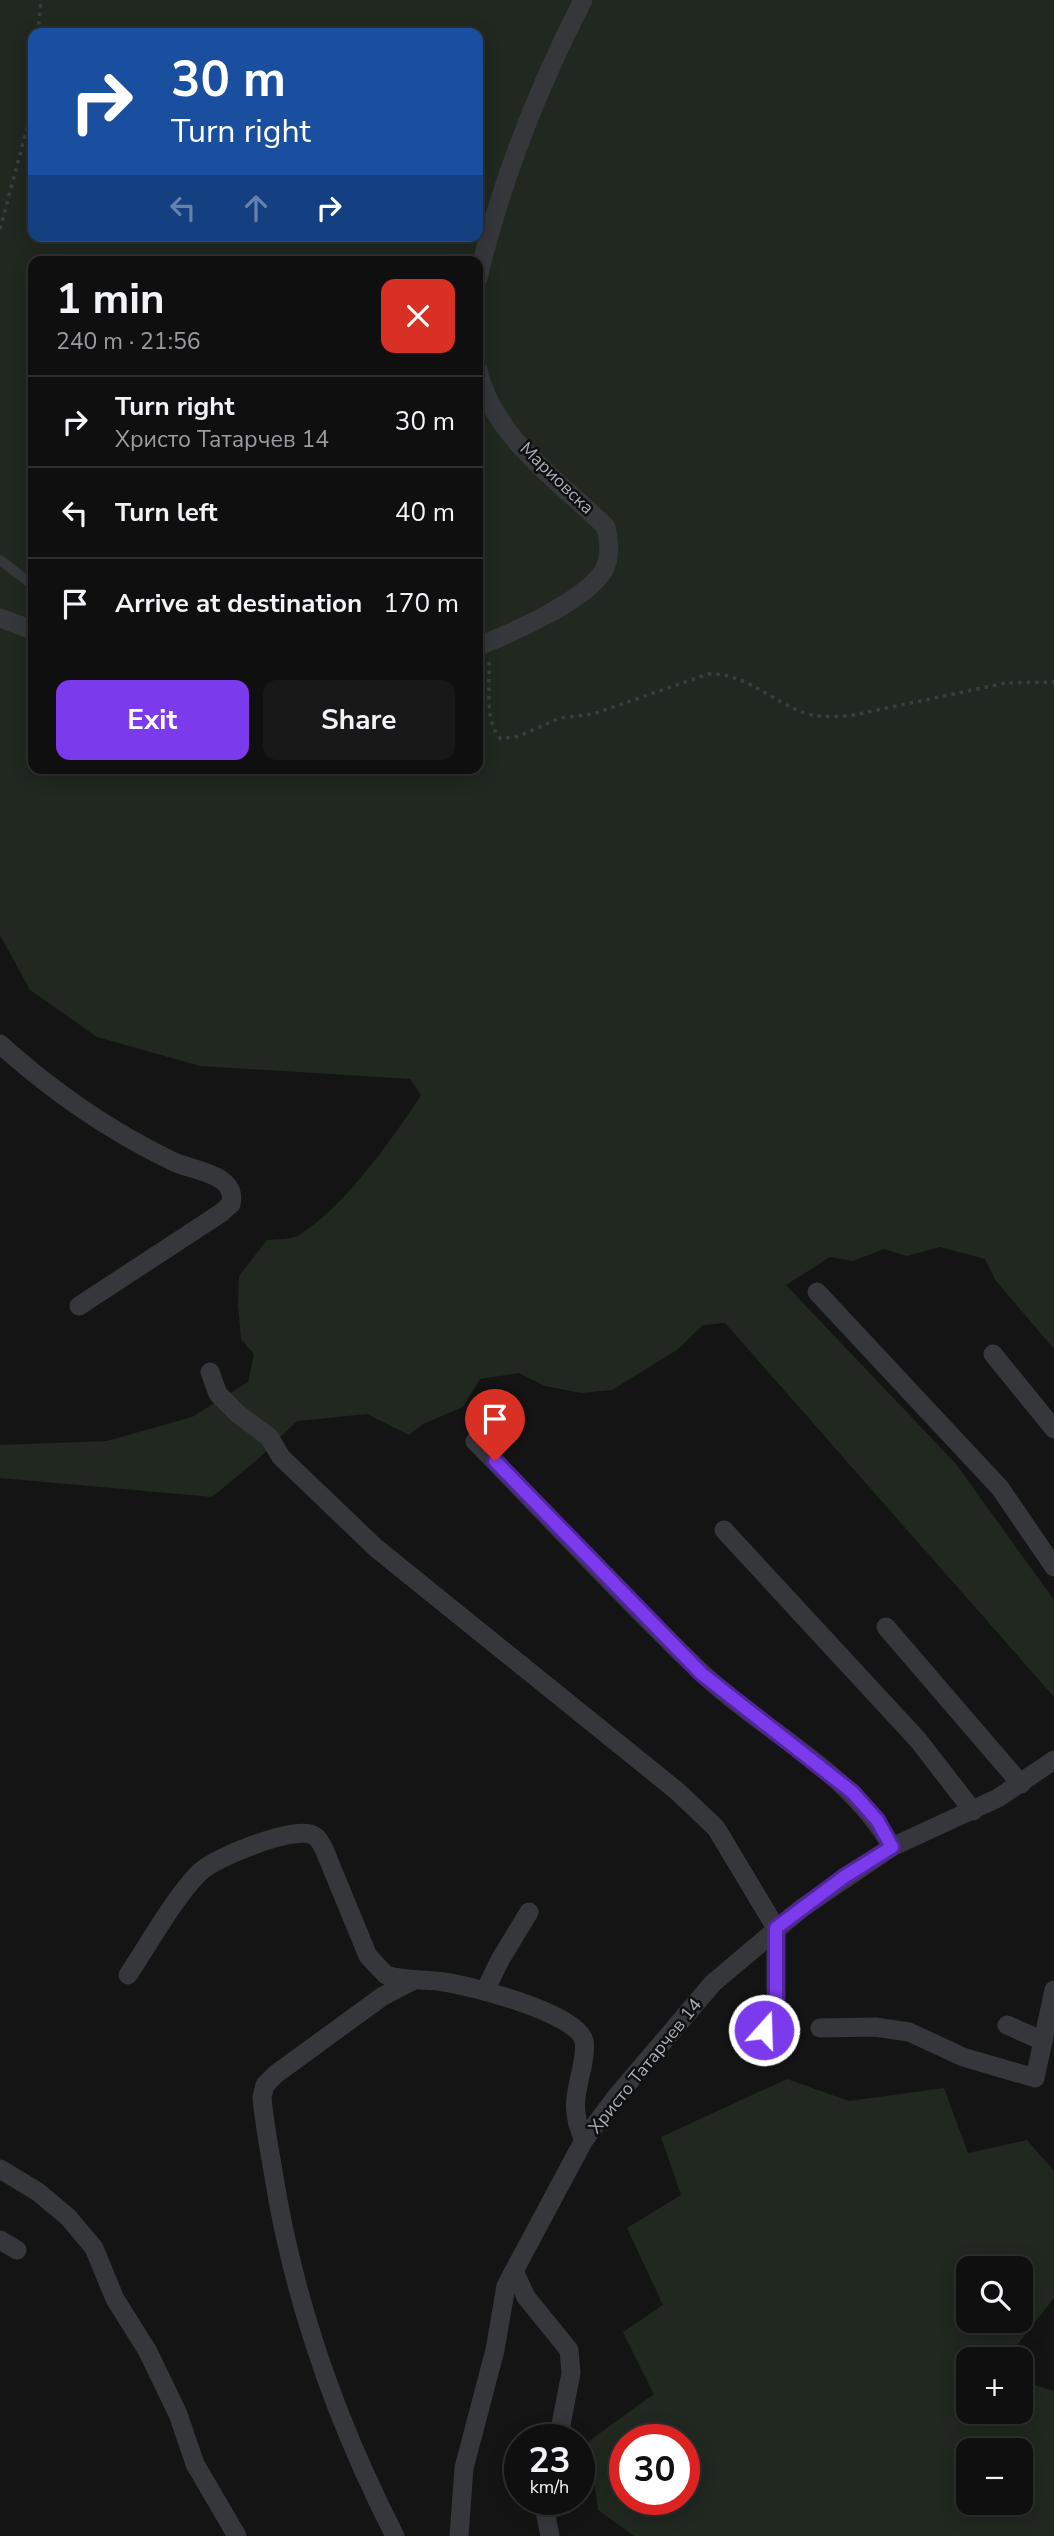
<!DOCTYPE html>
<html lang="en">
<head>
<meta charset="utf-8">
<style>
  :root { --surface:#0f0f10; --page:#181819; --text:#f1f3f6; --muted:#9b9c9f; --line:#2f2f30; --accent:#7c3aed }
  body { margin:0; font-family:"Nunito Sans",sans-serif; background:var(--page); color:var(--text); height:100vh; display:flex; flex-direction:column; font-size:26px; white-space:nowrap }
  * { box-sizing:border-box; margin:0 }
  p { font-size:23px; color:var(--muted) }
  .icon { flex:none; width:38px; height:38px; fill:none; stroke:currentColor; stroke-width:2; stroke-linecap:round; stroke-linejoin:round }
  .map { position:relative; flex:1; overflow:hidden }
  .sheet { position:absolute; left:28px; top:256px; width:455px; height:518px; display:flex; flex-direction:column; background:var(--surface); border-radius:14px; box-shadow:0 4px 18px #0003,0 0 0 2px var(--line) }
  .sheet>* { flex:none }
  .top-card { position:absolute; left:28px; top:28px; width:455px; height:214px; border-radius:14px; box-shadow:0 4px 18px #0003,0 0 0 2px var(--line); background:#1a4fa0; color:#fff; overflow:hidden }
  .fabs { position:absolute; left:956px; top:2256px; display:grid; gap:14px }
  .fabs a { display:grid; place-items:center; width:77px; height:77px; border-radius:14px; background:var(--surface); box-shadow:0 4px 18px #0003,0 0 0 2px var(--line); font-size:35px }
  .speed { position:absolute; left:504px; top:2424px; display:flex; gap:14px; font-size:35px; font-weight:700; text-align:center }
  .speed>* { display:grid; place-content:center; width:91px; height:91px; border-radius:50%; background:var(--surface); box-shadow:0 4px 18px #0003,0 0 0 2px var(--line); line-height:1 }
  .speed small { font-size:18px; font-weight:400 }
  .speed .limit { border:10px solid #d22; background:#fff; color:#111 }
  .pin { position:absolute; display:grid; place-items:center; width:60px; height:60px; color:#fff; margin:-72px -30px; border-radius:50% 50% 50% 0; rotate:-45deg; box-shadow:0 0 7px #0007 }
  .pin .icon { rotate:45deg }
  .me { position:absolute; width:77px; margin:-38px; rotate:20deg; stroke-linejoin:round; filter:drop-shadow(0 0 5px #0008) }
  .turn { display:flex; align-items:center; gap:24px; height:147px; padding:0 28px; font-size:32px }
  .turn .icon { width:91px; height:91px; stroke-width:2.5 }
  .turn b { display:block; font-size:49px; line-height:60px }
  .lanes { display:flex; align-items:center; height:66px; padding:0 28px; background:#0003; justify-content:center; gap:35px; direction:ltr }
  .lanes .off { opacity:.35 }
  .round { display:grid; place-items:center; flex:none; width:74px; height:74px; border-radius:14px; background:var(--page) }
  .summary { display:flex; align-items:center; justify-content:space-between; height:119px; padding:0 28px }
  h1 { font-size:42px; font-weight:700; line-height:52px }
  .primary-button { display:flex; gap:14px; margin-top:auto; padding:14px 28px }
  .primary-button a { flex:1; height:80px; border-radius:14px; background:var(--accent); color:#fff; font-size:28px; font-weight:700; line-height:80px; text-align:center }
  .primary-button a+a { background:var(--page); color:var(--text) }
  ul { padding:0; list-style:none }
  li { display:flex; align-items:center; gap:21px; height:91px; padding:0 28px; border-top:2px solid var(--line) }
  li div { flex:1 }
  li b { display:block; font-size:26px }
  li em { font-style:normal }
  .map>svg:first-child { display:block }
  .green { fill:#202820; fill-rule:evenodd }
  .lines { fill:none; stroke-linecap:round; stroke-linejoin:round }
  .path { stroke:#3b3e41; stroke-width:3.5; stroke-dasharray:3.5 5; stroke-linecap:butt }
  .service { stroke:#35373a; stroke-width:10 }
  .minor { stroke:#35373a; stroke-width:19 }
  .route-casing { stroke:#51269a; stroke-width:18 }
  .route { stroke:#7c3aed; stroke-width:12 }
  .labels { text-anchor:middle; stroke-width:5; stroke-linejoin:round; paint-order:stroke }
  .street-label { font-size:18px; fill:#a7adb5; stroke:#0f0f10 }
</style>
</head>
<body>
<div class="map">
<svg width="1054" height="2536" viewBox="0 0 1054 2536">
  <rect width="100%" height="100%" fill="#141415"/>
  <g class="green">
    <path d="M0,0H1054V1349L996,1281L985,1259L940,1247L907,1256L884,1249L853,1261L830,1257L786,1285L956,1464L1054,1600V1697L725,1323L703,1325L677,1350L612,1390L581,1393L545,1386L519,1373L480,1379L463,1407L423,1424L409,1435L367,1414L297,1421L258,1459L212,1497L0,1478V1445L107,1441L192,1417L248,1382L254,1354L241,1339L238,1305L239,1276L267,1240C276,1239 291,1240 299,1235C342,1210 394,1137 421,1095L410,1079L200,1066L97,1037L30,990L0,935ZM33,33H478V236H33ZM33,261H478V768H33Z"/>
    <path d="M787,2079L849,2101L944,2088L968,2153L1027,2140L1054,2171V2298L1006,2359H968V2412H1020V2381L1054,2391V2536H634L598,2510L589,2441L654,2394L623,2332L663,2305L627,2228L681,2195L661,2137ZM968,2268H1020V2320H968ZM625,2440H684V2499H625ZM968,2450H1020V2502H968Z"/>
  </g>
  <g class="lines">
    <g class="path">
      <path d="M38,33L41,0"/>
      <path d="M0,229L30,117L33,79"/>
      <path d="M489,662C490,685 484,723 501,739L519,736L560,718L593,714L708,674C745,672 772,702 805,713C820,718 834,716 849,716L1006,683L1054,682"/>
    </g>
    <path class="service" d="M0,560L33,585"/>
    <g class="minor">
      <path d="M478,278C501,181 538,88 583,0"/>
      <path d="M478,370C492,436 560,482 606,527C609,541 611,556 604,570C587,600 510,634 478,646"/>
      <path d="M0,618L33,630"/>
      <path d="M0,1044C53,1092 108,1130 172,1161C191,1171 238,1173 231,1204L221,1213L79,1306"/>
      <path d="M817,1292L1000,1488L1054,1567"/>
      <path d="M993,1354L1054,1429"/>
      <path d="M210,1372L218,1394L238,1414L269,1437L281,1457L376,1548L677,1791L716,1828L776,1928V2003L764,2030"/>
      <path d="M475,1441C551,1519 624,1599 702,1673C764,1732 848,1769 892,1847"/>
      <path d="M724,1530L918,1740L973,1811"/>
      <path d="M886,1627L1021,1784"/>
      <path d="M128,1975C149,1944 174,1898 199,1873C215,1857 289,1828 310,1834C318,1836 320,1842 324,1849L368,1956L386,1975C404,1981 425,1979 444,1982C471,1986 578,2013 584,2041C586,2049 583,2060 582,2068C575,2096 571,2113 584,2140"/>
      <path d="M485,1991L500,1960L529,1912"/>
      <path d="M1007,2025L1043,2041"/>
      <path d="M820,2028L875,2027L909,2032L963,2057L1035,2078L1054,1990"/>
      <path d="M0,2169L38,2192L68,2217L94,2248L115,2299L147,2350L178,2414L195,2464L237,2536"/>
      <path d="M0,2240L17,2250"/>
      <path d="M514,2271L526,2297L569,2350L571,2373L558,2440"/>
      <path d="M547,2499L545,2511L550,2536"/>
      <path d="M395,2536C336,2421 293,2299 273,2171C269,2147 264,2122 262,2097L265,2085L276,2074L383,1996L414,1980"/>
      <path d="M459,2536L464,2468L495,2350L506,2286L584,2140L616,2097L713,1983L802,1908L892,1847L998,1798L1054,1760"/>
    </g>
  </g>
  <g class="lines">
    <defs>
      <path id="route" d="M495,1461L702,1674L852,1792L877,1820L892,1847L844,1877L776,1928V2003L764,2030"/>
    </defs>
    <use href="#route" class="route-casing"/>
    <use href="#route" class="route"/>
  </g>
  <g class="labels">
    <g class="street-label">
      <text transform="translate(557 478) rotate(44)" y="6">Мариовска</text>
      <text transform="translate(645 2066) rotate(-51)" y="6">Христо Татарчев 14</text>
    </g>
  </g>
</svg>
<div class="fabs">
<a><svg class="icon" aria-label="search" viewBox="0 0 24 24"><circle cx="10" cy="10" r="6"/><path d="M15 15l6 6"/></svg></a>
<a>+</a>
<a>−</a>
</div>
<div class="speed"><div>23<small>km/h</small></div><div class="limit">30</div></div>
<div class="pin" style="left:495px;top:1461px;background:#d93025"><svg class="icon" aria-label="arrive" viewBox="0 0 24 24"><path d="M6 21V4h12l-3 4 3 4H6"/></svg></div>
<svg class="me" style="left:764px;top:2030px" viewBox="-20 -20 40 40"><circle r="17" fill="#7c3aed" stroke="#fff" stroke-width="3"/><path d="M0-11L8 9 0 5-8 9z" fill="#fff"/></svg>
<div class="top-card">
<div class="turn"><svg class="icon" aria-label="right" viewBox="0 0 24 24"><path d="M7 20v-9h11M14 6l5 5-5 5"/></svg><div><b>30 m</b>Turn right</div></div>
<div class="lanes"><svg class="icon off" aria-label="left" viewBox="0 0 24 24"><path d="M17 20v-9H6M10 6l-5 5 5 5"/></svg><svg class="icon off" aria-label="ahead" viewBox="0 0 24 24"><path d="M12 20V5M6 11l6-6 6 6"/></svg><svg class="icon" aria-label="right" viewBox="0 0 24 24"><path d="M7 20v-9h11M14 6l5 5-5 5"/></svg></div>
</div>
<section class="sheet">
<div class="summary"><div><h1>1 min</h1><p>240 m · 21:56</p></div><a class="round" style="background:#d93025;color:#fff"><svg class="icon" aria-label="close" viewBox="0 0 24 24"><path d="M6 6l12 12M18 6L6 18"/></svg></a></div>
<ul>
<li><svg class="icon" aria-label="right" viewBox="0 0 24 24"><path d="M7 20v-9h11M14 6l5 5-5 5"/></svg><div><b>Turn right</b><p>Христо Татарчев 14</p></div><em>30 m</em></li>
<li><svg class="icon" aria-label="left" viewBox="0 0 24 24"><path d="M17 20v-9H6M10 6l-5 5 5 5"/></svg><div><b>Turn left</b></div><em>40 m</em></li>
<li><svg class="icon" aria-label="arrive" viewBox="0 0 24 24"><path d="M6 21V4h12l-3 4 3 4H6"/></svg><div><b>Arrive at destination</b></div><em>170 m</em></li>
</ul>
<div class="primary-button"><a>Exit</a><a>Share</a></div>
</section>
</div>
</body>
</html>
